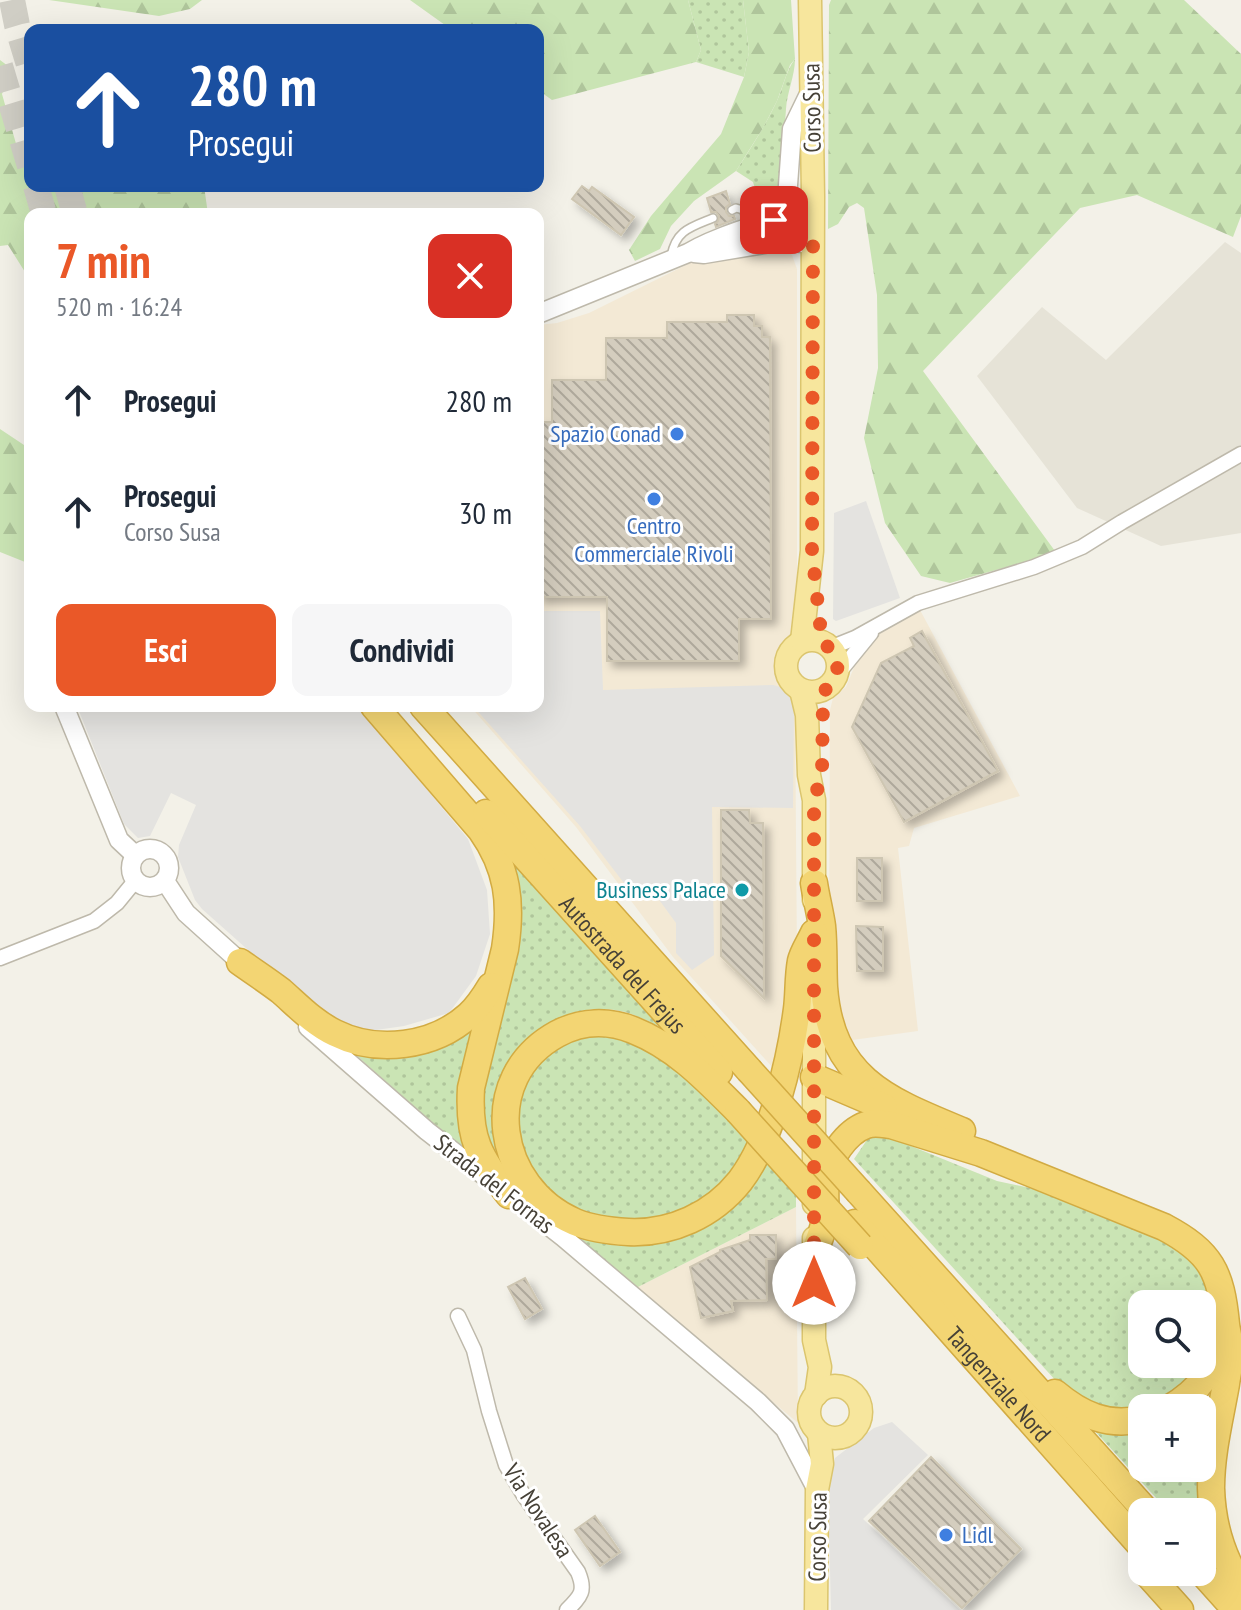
<!DOCTYPE html>
<html lang="it">
<head>
<meta charset="utf-8">
<style>
  :root { --surface:#fff; --page:#f6f6f7; --text:#1f2937; --muted:#747a83; --accent:#ea5828 }
  body { margin:0; font-family:"PT Sans Narrow",sans-serif; background:var(--page); color:var(--text); height:100vh; display:flex; flex-direction:column; font-size:30px; white-space:nowrap }
  * { box-sizing:border-box; margin:0 }
  p { font-size:26px; color:var(--muted) }
  .icon { flex:none; width:44px; height:44px; fill:none; stroke:currentColor; stroke-width:2; stroke-linecap:round; stroke-linejoin:round }
  .map { position:relative; flex:1; overflow:hidden }
  .details { position:absolute; left:24px; top:208px; width:520px; height:504px; display:flex; flex-direction:column; background:var(--surface); border-radius:16px; box-shadow:0 8px 32px #0002 }
  .details>* { flex:none }
  .banner { position:absolute; left:24px; top:24px; width:520px; height:168px; border-radius:16px; box-shadow:0 8px 32px #0002; background:#1a4fa0; color:#fff; overflow:hidden }
  .controls { position:absolute; left:1128px; top:1290px; display:grid; gap:16px }
  .controls a { display:grid; place-items:center; width:88px; height:88px; border-radius:16px; background:var(--surface); box-shadow:0 8px 32px #0002; font-size:40px }
  .pin { position:absolute; display:grid; place-items:center; width:68px; height:68px; color:#fff; margin:-34px; border-radius:16px; box-shadow:0 4px 12px #0006 }
  .me { position:absolute; width:88px; margin:-44px; rotate:0deg; stroke-linejoin:round; filter:drop-shadow(0 0 6px #0008) }
  .turn { display:flex; align-items:center; gap:28px; height:168px; padding:0 32px; font-size:36px }
  .turn .icon { width:104px; height:104px; stroke-width:2.5 }
  .turn b { display:block; font-size:56px; line-height:68px }
  .round { display:grid; place-items:center; flex:none; width:84px; height:84px; border-radius:16px; background:var(--page) }
  .head { display:flex; align-items:center; justify-content:space-between; height:136px; padding:0 32px }
  h1 { font-size:48px; font-weight:800; line-height:60px; color:var(--accent) }
  .primary-button { display:flex; gap:16px; margin-top:auto; padding:16px 32px }
  .primary-button a { flex:1; height:92px; border-radius:16px; background:var(--accent); color:#fff; font-size:32px; font-weight:800; line-height:92px; text-align:center }
  .primary-button a+a { background:var(--page); color:var(--text) }
  ul { padding:0; list-style:none }
  li { display:flex; align-items:center; gap:24px; height:112px; padding:0 32px }
  li div { flex:1 }
  li b { display:block; font-size:30px }
  li em { font-style:normal }
  .map>svg:first-child { display:block }
  .residential { fill:#e6e3d7 }
  .commercial { fill:#f3e9d5 }
  .grass { fill:url(#grass-dots) }
  .forest { fill:url(#forest-firs) }
  .parking { fill:#e4e3e0 }
  .building { fill:url(#building-back-hatch); stroke:#cec6b2; stroke-width:2; filter:url(#shadow) }
  .lines { fill:none; stroke-linecap:round; stroke-linejoin:round }
  .motorway-tunnel { stroke:#d0cec5; stroke-width:26; stroke-dasharray:26 13; stroke-linecap:butt }
  .service-casing { stroke:#beb9ab; stroke-width:10 }
  .minor-casing { stroke:#beb9ab; stroke-width:17 }
  .tertiary-casing { stroke:#beb9ab; stroke-width:21 }
  .primary-casing { stroke:#dbc56e; stroke-width:25 }
  .motorway-casing { stroke:#d2ab43; stroke-width:29 }
  .service { stroke:#fff; stroke-width:7 }
  .minor { stroke:#fff; stroke-width:14 }
  .tertiary { stroke:#fff; stroke-width:18 }
  .primary { stroke:#f7e69d; stroke-width:22 }
  .motorway { stroke:#f3d573; stroke-width:26 }
  .motorway-bridge-casing { stroke:#d2ab43; stroke-width:29; stroke-linecap:butt }
  .motorway-bridge { stroke:#f3d573; stroke-width:26 }
  .route { stroke:#ea5828; stroke-width:14; stroke-dasharray:0 25.2 }
  .shop-dot { fill:#3f7fe0; stroke:#fff; stroke-width:3 }
  .culture-dot { fill:#0f9aa8; stroke:#fff; stroke-width:3 }
  .labels { text-anchor:middle; stroke-width:6; stroke-linejoin:round; paint-order:stroke }
  .street-label { font-size:24px; fill:#464137; stroke:#fff }
  .shop-label { font-size:24px; fill:#366cbe; stroke:#fff; text-anchor:end }
  .culture-label { font-size:24px; fill:#0d838f; stroke:#fff; text-anchor:end }
</style>
</head>
<body>
<div class="map">
<svg width="1241" height="1610" viewBox="0 0 1241 1610">
  <defs>
    <pattern id="grass-dots" width="8" height="8" patternUnits="userSpaceOnUse" patternTransform="scale(2)"><rect width="8" height="8" fill="#cae4b4"/><path d="M2 2h.1M6 6h.1" fill="none" stroke="#afc59b" stroke-width="1.8" stroke-linecap="round"/></pattern>
    <pattern id="forest-firs" width="22" height="20" patternUnits="userSpaceOnUse" patternTransform="scale(2)"><rect width="22" height="20" fill="#cae4b4"/><path d="M5 1l3.5 6h-7zM16 11l3.5 6h-7z" fill="#afc59b"/></pattern>
    <pattern id="building-back-hatch" width="6" height="6" patternUnits="userSpaceOnUse" patternTransform="scale(2)"><rect width="6" height="6" fill="#d4cdbe"/><path d="M-1 5l2 2M0 0l6 6M5-1l2 2" fill="none" stroke="#aea89b"/></pattern>
    <filter id="shadow"><feDropShadow dx="5.5" dy="5.5" stdDeviation="4" flood-color="#0004"/></filter>
  </defs>
  <rect width="100%" height="100%" fill="#f3f1e8"/>
  <path class="residential" d="M1225,242L1241,253V533L1161,546L1077,508L977,376L1042,307L1106,360Z"/>
  <g class="commercial">
    <path d="M774,249L784,250L792,255L797,269V612L792,639L778,662L779,684L786,689L792,698L795,709L797,960L774,1069L673,957L576,827L470,706H538V325L557,323L589,313L694,261Z"/>
    <path d="M920,610L1020,796L914,828L909,846L898,848L918,1031L845,1041L829,955L830,710L833,698L846,687L859,655L870,640L884,629Z"/>
    <path d="M796,1207L798,1423L636,1288Z"/>
  </g>
  <g class="grass">
    <path d="M688,0H743L749,52L744,77L696,62L701,50Z"/>
    <path d="M795,59C795,76 787,92 786,109C783,141 786,174 780,206L764,218L753,182L736,171C750,149 764,128 775,105C783,90 785,72 795,59Z"/>
    <path d="M510,860L659,1026C647,1021 633,1013 620,1011C563,999 503,1044 493,1101C488,1129 500,1158 511,1183L482,1131L479,1102Z"/>
    <path d="M479,1015L472,1158L347,1047Z"/>
    <path d="M591,1032L638,1040L687,1075L750,1143C737,1171 718,1196 689,1209C634,1233 564,1222 530,1169C522,1156 513,1140 515,1124C516,1116 519,1107 521,1100C525,1082 531,1063 547,1053C560,1044 577,1039 591,1032Z"/>
    <path d="M879,1133L997,1181L1035,1189L1171,1244L1191,1260L1204,1279L1213,1303L1212,1327L1202,1358V1304H1142V1364H1198C1179,1397 1131,1417 1094,1405C1081,1401 1068,1390 1057,1382L854,1159L869,1137Z"/>
    <path d="M766,1161L796,1195V1207L636,1288L564,1229L629,1244Z"/>
    <path d="M1092,1428H1142V1468H1200V1512H1169Z"/>
  </g>
  <g class="forest">
    <path d="M49,0H202L190,9L159,16Z"/>
    <path d="M410,0H688L701,50L696,62L552,100L538,90V30H452Z"/>
    <path d="M743,0H791L795,59L790,65L777,101L763,128L736,171L694,201L671,226L660,249L635,261L629,250L651,216L721,134L744,77L749,52Z"/>
    <path d="M831,0H1184L1241,54V216L1233,237L1137,195L1080,208L923,371L1055,551L1031,560L950,583L921,576L885,523L864,438L878,368L877,295L864,208L857,203L849,207L838,224L828,229L829,5Z"/>
    <path d="M0,60L12,69L2,94L22,165L30,166V186H204L208,214H30V280L8,245L0,246Z"/>
    <path d="M0,429L30,449V564L0,552Z"/>
  </g>
  <g class="parking">
    <path d="M866,501L900,598L836,621L833,619L834,513Z"/>
    <path d="M538,611H600L603,690L773,685L780,687L792,700L794,709L793,808L712,807L714,955L692,970L676,953V923L657,897L634,896L580,826L473,706H538Z"/>
    <path d="M77,706H358L468,839L487,890L490,934L476,976L449,1013L404,1026L362,1032L319,1013L202,909L195,900L178,857L179,845L196,805L171,793L150,836L138,838L124,824Z"/>
    <path d="M892,1422L928,1455L863,1519L960,1610H831L828,1489L835,1458L874,1428Z"/>
  </g>
  <g class="building">
    <path d="M582,186L589,191L592,187L634,217L621,235L572,199Z"/>
    <path d="M726,191L730,204L726,207V212L729,216H734L735,219L716,227L715,224L718,221L719,216L716,212H711L707,198Z"/>
    <path d="M727,315H754V326H762V337H770L771,619H739V661H607V597H538V422H552V380H606V338H667V322H727Z"/>
    <path d="M922,631L998,771L904,822L852,727L881,663L914,646L910,638Z"/>
    <path d="M721,810H749L750,823H763L764,998L721,956Z"/>
    <rect x="857" y="858" width="25" height="43"/>
    <path d="M856,926L883,927V971H857Z"/>
    <path d="M750,1235H776V1259H766L767,1300L731,1301L733,1311L701,1318L690,1267L720,1252V1250L750,1240Z"/>
    <path d="M525,1278L542,1309L525,1319L508,1287Z"/>
    <path d="M931,1457L1021,1549L962,1608L869,1521Z"/>
    <path d="M595,1516L620,1552L600,1566L575,1530Z"/>
  </g>
  <g class="lines">
    <g class="motorway-tunnel">
      <path d="M12,0L17,25L30,68"/>
      <path d="M0,66L30,166"/>
      <path d="M36,186L44,214"/>
      <path d="M67,186L75,214"/>
    </g>
    <defs>
      <g id="service">
        <path d="M732,210L736,208L743,210L749,225"/>
        <path d="M671,256C676,230 691,227 713,218"/>
      </g>
      <g id="minor">
        <path d="M830,648L855,638L918,603L1034,567L1082,547L1122,522L1241,454"/>
        <path d="M836,676L871,633"/>
        <path d="M0,958L94,921L117,903L135,881"/>
        <path d="M458,1316L474,1350L489,1411L506,1465L523,1494L578,1572C586,1591 581,1596 567,1610"/>
      </g>
      <g id="tertiary">
        <path d="M774,220L785,208L787,199L792,129L810,92"/>
        <path d="M694,253L704,254L782,241L813,244"/>
        <path d="M538,314L688,253C707,242 769,216 790,222C800,224 807,236 813,244"/>
        <path d="M64,706L119,840L135,855"/>
        <circle cx="150" cy="868" r="19"/>
        <path d="M165,881L186,913L247,968"/>
        <path d="M308,1027L427,1131L563,1237L758,1402L785,1429L817,1490"/>
      </g>
      <g id="primary">
        <circle cx="812" cy="666" r="26"/>
        <path d="M802,641L812,551L813,196L810,0"/>
        <path d="M801,690L807,715L809,775L814,800V900"/>
        <path d="M814,1204V978"/>
        <path d="M814,1238V1340L820,1367L816,1395"/>
        <circle cx="835" cy="1412" r="26"/>
        <path d="M816,1610L817,1490L822,1464L819,1433"/>
      </g>
      <g id="motorway">
        <path d="M374,706L481,830C508,868 512,903 505,949L471,1088C468,1140 479,1156 509,1195"/>
        <path d="M423,706L749,1070"/>
        <path id="s1" d="M486,813L719,1072"/>
        <path d="M814,883C816,897 820,912 822,926C824,946 823,967 824,987C831,1079 887,1100 962,1131"/>
        <path d="M240,962C254,972 268,981 281,991C298,1006 314,1023 335,1033C377,1054 434,1047 469,1015C478,1007 485,996 491,986"/>
        <path d="M814,1077L884,1107"/>
        <path d="M738,1111C706,1079 676,1047 633,1030C608,1020 581,1021 557,1034C477,1078 496,1188 575,1222C592,1229 611,1231 628,1232C671,1234 713,1215 740,1181C772,1139 790,1062 797,1009C799,994 798,977 801,961C803,952 810,942 814,933"/>
        <path d="M859,1192L1147,1512"/>
        <path id="s2" d="M855,1223L1142,1547"/>
        <path d="M814,1254C817,1244 822,1234 824,1224C827,1209 824,1194 826,1179C828,1159 846,1132 866,1125C874,1122 882,1124 891,1125L981,1153L1164,1227C1211,1252 1221,1272 1226,1324C1227,1334 1231,1344 1231,1354C1230,1364 1227,1375 1226,1384C1220,1418 1211,1453 1211,1488C1212,1523 1222,1557 1241,1586"/>
        <path d="M1055,1393C1081,1415 1108,1427 1142,1419"/>
        <path d="M1170,1408C1203,1388 1208,1375 1221,1340"/>
        <path d="M1146,1572L1180,1610"/>
        <path d="M1202,1572L1236,1610"/>
      </g>
    </defs>
    <use href="#service" class="service-casing"/>
    <use href="#minor" class="minor-casing"/>
    <use href="#tertiary" class="tertiary-casing"/>
    <use href="#primary" class="primary-casing"/>
    <use href="#motorway" class="motorway-casing"/>
    <use href="#service" class="service"/>
    <use href="#minor" class="minor"/>
    <use href="#tertiary" class="tertiary"/>
    <use href="#primary" class="primary"/>
    <use href="#motorway" class="motorway"/>
    <defs>
      <g id="motorway-bridge">
        <path d="M749,1070L859,1192"/>
        <path d="M738,1111L860,1246"/>
      </g>
    </defs>
    <use href="#motorway-bridge" class="motorway-bridge-casing"/>
    <use href="#motorway-bridge" class="motorway-bridge"/>
  </g>
  <g class="lines">
    <path class="route" d="M774,220C796,222 799,227 813,244L812,551L822,642L834,652L838,666L833,681L826,688L823,701L822,774L814,800V1283"/>
  </g>
  <g class="shop-dot">
    <circle cx="677" cy="434" r="8"/>
    <circle cx="654" cy="499" r="8"/>
    <circle cx="946" cy="1535" r="8"/>
  </g>
  <circle class="culture-dot" cx="742" cy="890" r="8"/>
  <g class="labels">
    <g class="street-label">
      <text transform="translate(812 108) rotate(-91)" y="8">Corso Susa</text>
      <text dy="8" stroke="none"><textPath href="#s1" startOffset="204">Autostrada del Frejus</textPath></text>
      <text transform="translate(494 1184) rotate(38)" y="8">Strada del Fornas</text>
      <text dy="8" stroke="none"><textPath href="#s2" startOffset="216">Tangenziale Nord</textPath></text>
      <text transform="translate(538 1511) rotate(57)" y="8">Via Novalesa</text>
      <text transform="translate(818 1537) rotate(-89)" y="8">Corso Susa</text>
    </g>
    <g class="shop-label">
      <text x="661" y="442">Spazio Conad</text>
      <text x="654" y="534" text-anchor="middle">Centro<tspan x="654" dy="28">Commerciale Rivoli</tspan></text>
      <text x="962" y="1543" text-anchor="start">Lidl</text>
    </g>
    <g class="culture-label">
      <text x="726" y="898">Business Palace</text>
    </g>
  </g>
</svg>
<div class="controls">
<a><svg class="icon" aria-label="search" viewBox="0 0 24 24"><circle cx="10" cy="10" r="6"/><path d="M15 15l6 6"/></svg></a>
<a>+</a>
<a>−</a>
</div>
<div class="pin" style="left:774px;top:220px;background:#d93025"><svg class="icon" aria-label="arrive" viewBox="0 0 24 24"><path d="M6 21V4h12l-3 4 3 4H6"/></svg></div>
<svg class="me" style="left:814px;top:1283px" viewBox="-20 -20 40 40"><circle r="19" fill="#fff"/><path d="M0-13L10 11 0 6-10 11z" fill="#ea5828"/></svg>
<div class="banner">
<div class="turn"><svg class="icon" aria-label="ahead" viewBox="0 0 24 24"><path d="M12 20V5M6 11l6-6 6 6"/></svg><div><b>280 m</b>Prosegui</div></div>
</div>
<section class="details">
<div class="head"><div><h1>7 min</h1><p>520 m · 16:24</p></div><a class="round" style="background:#d93025;color:#fff"><svg class="icon" aria-label="close" viewBox="0 0 24 24"><path d="M6 6l12 12M18 6L6 18"/></svg></a></div>
<ul>
<li><svg class="icon" aria-label="ahead" viewBox="0 0 24 24"><path d="M12 20V5M6 11l6-6 6 6"/></svg><div><b>Prosegui</b></div><em>280 m</em></li>
<li><svg class="icon" aria-label="ahead" viewBox="0 0 24 24"><path d="M12 20V5M6 11l6-6 6 6"/></svg><div><b>Prosegui</b><p>Corso Susa</p></div><em>30 m</em></li>
</ul>
<div class="primary-button"><a>Esci</a><a>Condividi</a></div>
</section>
</div>
</body>
</html>
